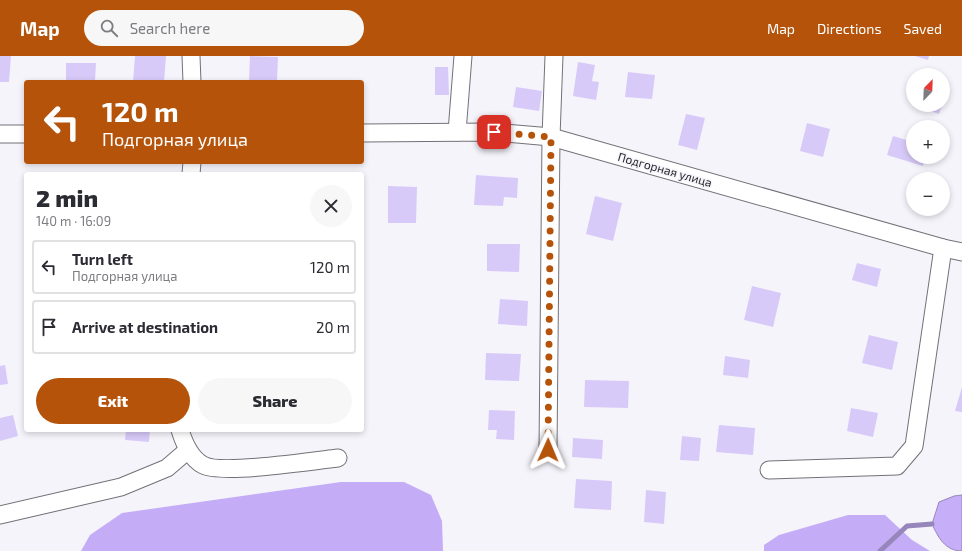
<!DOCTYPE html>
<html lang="en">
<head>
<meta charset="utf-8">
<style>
  :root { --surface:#fff; --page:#f7f7f7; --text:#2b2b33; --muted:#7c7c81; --line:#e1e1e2; --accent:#b45309 }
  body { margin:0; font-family:"Exo 2",sans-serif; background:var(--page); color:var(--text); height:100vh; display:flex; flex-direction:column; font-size:15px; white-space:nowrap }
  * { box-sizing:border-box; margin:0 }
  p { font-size:13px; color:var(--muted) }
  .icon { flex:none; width:22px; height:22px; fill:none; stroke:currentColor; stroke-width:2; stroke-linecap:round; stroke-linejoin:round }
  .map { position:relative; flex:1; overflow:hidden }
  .panel { position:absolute; left:24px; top:116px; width:340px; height:260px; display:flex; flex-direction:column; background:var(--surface); border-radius:4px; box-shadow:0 2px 6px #0003 }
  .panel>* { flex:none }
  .banner { position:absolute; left:24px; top:24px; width:340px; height:84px; border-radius:4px; box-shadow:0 2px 6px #0003; background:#b45309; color:#fff; overflow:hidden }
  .needle { width:26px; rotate:23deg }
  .buttons { position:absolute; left:906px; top:12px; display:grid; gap:8px }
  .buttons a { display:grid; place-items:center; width:44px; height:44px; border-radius:50%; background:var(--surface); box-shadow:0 2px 6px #0003; font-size:20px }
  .pin { position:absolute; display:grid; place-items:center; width:34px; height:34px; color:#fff; margin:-17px; border-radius:8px; box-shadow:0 2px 6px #0006 }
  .me { position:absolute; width:44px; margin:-22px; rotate:1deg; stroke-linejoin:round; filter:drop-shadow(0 0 3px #0008) }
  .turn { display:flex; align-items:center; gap:14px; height:84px; padding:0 12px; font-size:18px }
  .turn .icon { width:52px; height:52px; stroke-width:2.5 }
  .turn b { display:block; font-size:28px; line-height:34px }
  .round { display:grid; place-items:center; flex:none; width:42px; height:42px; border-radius:21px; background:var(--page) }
  .head { display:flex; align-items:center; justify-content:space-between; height:68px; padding:0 12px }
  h1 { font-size:24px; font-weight:800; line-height:30px }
  .action { display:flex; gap:8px; margin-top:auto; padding:8px 12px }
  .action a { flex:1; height:46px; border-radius:24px; background:var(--accent); color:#fff; font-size:16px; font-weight:800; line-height:46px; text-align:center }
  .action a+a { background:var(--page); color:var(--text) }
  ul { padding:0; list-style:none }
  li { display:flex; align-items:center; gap:12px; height:54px; margin:0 8px 6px; padding:0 4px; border:2px solid var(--line); border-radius:4px }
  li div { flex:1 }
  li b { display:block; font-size:15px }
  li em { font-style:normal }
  header { display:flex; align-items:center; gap:24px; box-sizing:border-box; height:56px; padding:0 20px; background:var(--accent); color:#fff }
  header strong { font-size:19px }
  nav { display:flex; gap:22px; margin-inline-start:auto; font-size:14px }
  .search { width:280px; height:36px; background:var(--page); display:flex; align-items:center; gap:10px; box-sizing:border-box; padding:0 14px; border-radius:22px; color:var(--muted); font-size:15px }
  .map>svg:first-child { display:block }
  .forest { fill:#c4acf6 }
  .water { fill:#c6aef9; stroke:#9786bb }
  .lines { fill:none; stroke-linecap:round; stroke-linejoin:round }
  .stream { stroke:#9786bb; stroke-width:5 }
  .building { fill:#d8caf8 }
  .minor-casing { stroke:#737177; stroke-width:19 }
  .minor { stroke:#fff; stroke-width:17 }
  .route { stroke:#b45309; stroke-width:7; stroke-dasharray:0 12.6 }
  .labels { text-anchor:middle; stroke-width:3; stroke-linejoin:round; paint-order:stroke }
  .street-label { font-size:12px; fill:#29282b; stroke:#f6f4fb }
</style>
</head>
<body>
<header>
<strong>Map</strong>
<div class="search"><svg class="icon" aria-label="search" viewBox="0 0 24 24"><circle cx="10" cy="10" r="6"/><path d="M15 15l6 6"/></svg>Search here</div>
<nav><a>Map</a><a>Directions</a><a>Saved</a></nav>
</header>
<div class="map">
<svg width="962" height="495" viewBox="0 0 962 495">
  <rect width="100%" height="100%" fill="#f6f4fb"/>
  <g class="forest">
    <path d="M341,426H404L431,439L442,465L443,495H81L90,479L122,457Z"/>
    <path d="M848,459H885L912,484L930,495H764V489L779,479Z"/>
  </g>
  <path class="water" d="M962,439V495C945,495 938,481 932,468L939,446L954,440Z"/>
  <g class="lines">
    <path class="stream" d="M880,495L907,470L932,468"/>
  </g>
  <g class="building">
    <path d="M0,0H11L9,26H0Z"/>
    <path d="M135,0H166L164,26H133Z"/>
    <path d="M250,0L278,1L277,26H249Z"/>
    <path d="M915,0H929L928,4Z"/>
    <path d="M578,6L595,9L592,25L599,26L596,44L573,40Z"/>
    <path d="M66,7H96L95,26H66Z"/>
    <path d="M435,11H448L449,39H435Z"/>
    <path d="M628,16L655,19L652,43L625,41Z"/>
    <path d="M516,31L542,35L539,55L513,51Z"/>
    <path d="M920,49H942L939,58L919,51Z"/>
    <path d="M686,58L705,62L697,94L678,89Z"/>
    <path d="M807,67L830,73L823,101L800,95Z"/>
    <path d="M893,80L913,86V101H926L923,110L887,99Z"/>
    <path d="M476,119L518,122L517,142L504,141L503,150L474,149Z"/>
    <path d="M388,130L417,131L416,167H388Z"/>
    <path d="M595,140L622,147L613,185L586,178Z"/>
    <path d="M487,188H520L519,216L487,215Z"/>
    <path d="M857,207L881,213L877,231L852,224Z"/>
    <path d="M752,230L781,237L773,271L744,264Z"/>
    <path d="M500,243L528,245L527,270L498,268Z"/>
    <path d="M869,279L898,286L892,314L862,307Z"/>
    <path d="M486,297L521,298L519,325L485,324Z"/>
    <path d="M725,300L750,304L748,322L723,319Z"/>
    <path d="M5,309L8,328L0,329V310Z"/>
    <path d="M585,324L629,325L628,352L584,351Z"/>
    <path d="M962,331V356L955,355Z"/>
    <path d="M851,352L878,357L873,381L847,375Z"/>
    <path d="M489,354L515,355L514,384L496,383L497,374H488Z"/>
    <path d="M13,359L18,380L0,385V362Z"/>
    <path d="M719,369L755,372L753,399L716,396Z"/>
    <path d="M126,374H150L149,386L125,384Z"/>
    <path d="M682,380L701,382L699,405L680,404Z"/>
    <path d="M573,382L603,384L602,403L572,401Z"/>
    <path d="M576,423L612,425L611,454L574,452Z"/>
    <path d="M646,434L666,436L664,468L644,466Z"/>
  </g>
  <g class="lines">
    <defs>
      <g id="minor">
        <path d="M191,0L192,26"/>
        <path d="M457,76L463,0"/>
        <path d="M362,77L493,76L551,81L943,192L962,196"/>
        <path d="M0,78H26"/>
        <path d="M191,118L192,106"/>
        <path d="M180,374C184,387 190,402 203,409C221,419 313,405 338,402"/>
        <path d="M548,394L551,81L554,0"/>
        <path d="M769,414L897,410L914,390L943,192"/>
        <path d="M0,459L121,431L167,412L188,394"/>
      </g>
    </defs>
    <use href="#minor" class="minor-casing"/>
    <use href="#minor" class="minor"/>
  </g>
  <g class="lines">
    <path class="route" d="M494,76L551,81L548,394"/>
  </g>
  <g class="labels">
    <g class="street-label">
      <text transform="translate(665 114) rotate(16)" y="4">Подгорная улица</text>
    </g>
  </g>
</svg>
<div class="buttons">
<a><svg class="needle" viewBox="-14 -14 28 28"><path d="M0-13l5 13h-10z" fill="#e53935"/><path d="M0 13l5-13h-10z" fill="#7c7c81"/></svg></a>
<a>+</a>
<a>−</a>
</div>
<div class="pin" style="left:494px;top:76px;background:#d93025"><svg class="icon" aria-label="arrive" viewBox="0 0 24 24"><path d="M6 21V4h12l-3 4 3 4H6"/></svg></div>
<svg class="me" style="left:548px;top:394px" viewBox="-20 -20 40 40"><path d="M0-17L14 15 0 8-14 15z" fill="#b45309" stroke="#fff" stroke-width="4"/></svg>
<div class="banner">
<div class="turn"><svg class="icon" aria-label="left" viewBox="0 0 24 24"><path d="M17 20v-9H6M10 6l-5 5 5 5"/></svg><div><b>120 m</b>Подгорная улица</div></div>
</div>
<section class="panel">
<div class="head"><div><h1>2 min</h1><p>140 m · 16:09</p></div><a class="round"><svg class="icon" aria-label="close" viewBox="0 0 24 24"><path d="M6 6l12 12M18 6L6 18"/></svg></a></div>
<ul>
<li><svg class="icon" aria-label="left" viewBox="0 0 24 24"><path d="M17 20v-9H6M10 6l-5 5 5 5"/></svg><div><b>Turn left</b><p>Подгорная улица</p></div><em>120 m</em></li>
<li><svg class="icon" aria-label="arrive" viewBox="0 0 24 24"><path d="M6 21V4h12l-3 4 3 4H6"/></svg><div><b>Arrive at destination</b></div><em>20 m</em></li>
</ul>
<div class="action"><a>Exit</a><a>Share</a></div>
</section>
</div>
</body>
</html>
